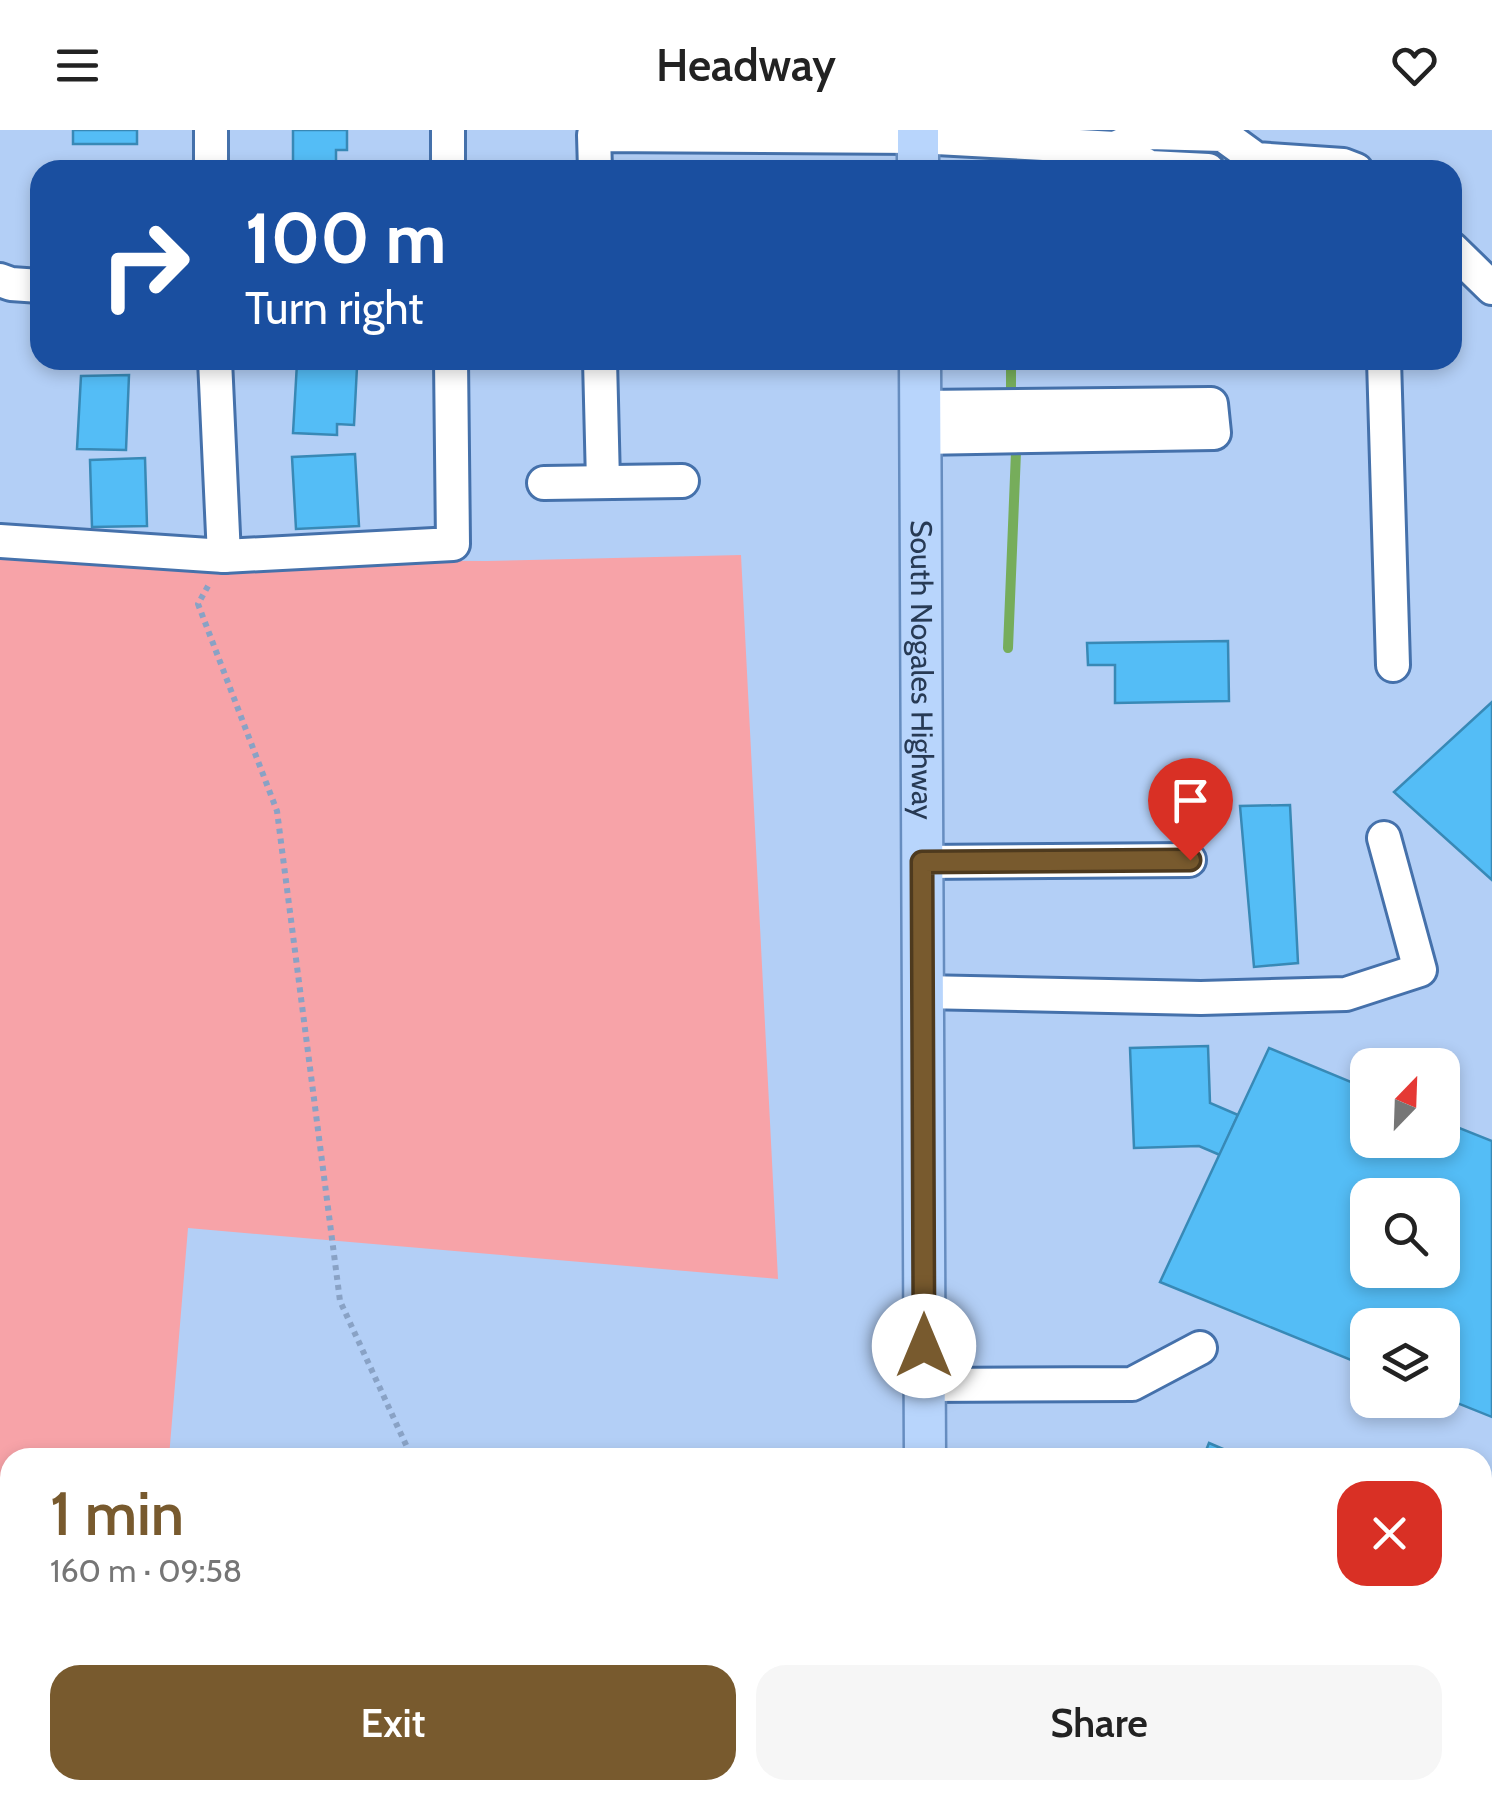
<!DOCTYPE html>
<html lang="en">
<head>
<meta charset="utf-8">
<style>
  :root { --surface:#fff; --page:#f6f6f6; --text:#222; --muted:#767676; --accent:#785a2e }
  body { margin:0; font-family:Cabin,sans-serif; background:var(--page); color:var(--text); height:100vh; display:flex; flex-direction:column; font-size:38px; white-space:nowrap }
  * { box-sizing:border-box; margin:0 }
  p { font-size:32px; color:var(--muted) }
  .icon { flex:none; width:55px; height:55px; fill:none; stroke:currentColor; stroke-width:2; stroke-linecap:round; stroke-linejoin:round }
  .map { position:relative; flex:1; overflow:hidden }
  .sheet { position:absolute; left:0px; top:1318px; width:1492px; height:352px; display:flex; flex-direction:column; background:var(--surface); border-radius:30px 30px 0 0; box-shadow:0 5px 15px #0003 }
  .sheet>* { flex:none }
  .hud { position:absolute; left:30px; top:30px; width:1432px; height:210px; border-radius:30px; box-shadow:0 5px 15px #0003; background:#1a4fa0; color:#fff; overflow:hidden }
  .needle { width:65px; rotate:23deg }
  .buttons { position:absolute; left:1350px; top:918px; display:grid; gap:20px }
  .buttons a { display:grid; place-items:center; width:110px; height:110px; border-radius:20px; background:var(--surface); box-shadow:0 5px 15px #0003; font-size:50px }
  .pin { position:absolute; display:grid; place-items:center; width:85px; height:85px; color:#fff; margin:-102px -42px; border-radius:50% 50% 50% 0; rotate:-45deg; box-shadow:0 0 10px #0007 }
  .pin .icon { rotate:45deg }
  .me { position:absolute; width:110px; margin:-55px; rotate:0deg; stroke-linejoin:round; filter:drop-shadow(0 0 8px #0008) }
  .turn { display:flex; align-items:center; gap:35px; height:210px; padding:0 50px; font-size:45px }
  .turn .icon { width:130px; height:130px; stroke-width:2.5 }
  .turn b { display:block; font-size:70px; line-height:85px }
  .round { display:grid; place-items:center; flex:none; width:105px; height:105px; border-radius:30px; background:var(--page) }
  .head { display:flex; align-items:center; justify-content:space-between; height:170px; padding:0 50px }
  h1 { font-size:60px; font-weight:600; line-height:75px; color:var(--accent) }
  .cta { display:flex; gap:20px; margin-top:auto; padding:20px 50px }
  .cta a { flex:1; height:115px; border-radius:30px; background:var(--accent); color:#fff; font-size:40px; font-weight:600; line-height:115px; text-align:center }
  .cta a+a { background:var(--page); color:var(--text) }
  header { display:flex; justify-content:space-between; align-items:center; height:130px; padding:0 50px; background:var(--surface); font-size:45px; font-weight:600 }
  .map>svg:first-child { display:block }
  .green { fill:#f7a3a8 }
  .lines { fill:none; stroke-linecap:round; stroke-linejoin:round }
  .stream { stroke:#76ad5b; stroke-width:10 }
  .building { fill:#54bdf6; stroke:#3889b6; stroke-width:2.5; fill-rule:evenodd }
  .minor-casing { stroke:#4571ab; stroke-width:38 }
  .major-casing { stroke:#668dc0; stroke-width:45 }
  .path { stroke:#89a2c5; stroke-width:6; stroke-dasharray:5 5; stroke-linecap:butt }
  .minor { stroke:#fff; stroke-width:32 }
  .major { stroke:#b8d5fc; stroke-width:40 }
  .route-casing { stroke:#4e3a1e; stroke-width:25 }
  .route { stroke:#785a2e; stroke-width:18 }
  .labels { text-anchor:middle; stroke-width:9; stroke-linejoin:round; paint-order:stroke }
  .street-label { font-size:30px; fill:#273a54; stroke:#e5effc }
</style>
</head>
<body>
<header><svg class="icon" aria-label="menu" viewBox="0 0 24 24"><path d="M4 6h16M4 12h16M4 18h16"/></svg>Headway<svg class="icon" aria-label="heart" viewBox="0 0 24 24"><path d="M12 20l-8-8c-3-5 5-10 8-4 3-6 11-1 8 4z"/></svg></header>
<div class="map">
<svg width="1492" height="1668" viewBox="0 0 1492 1668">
  <rect width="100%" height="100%" fill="#b3cff6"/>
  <path class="green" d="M741,425L778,1149L188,1098L169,1327L10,1328V1499L0,1498V429L487,431Z"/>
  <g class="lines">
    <g class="stream">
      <path d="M1011,259V230"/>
      <path d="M1008,518L1016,322"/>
    </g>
  </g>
  <g class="building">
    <rect x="73" y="0" width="64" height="14"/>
    <path d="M293,0H347V20H336V40H293Z"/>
    <path d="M297,233L357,237L354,295L337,294V305L293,303Z"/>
    <path d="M129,245L126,320L77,319L81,246Z"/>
    <path d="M355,324L359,396L296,399L292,327Z"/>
    <path d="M145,328L147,396L92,397L90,330Z"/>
    <path d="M1228,511L1229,571L1115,573V535H1088L1087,513Z"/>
    <path d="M1492,572V750L1394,662Z"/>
    <path d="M1290,675L1298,833L1254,837L1240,676Z"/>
    <path d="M1208,916L1210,973L1238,985L1220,1025L1199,1016L1134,1018L1130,918Z"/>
    <path d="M1269,918L1368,959V1010H1442V991L1492,1011V1287L1442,1267V1195H1368V1237L1160,1152ZM1368,1065H1442V1140H1368Z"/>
    <path d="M1209,1313L1244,1328H1203Z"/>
    <path d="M1482,1428L1492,1432V1544L1482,1566Z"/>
    <path d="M150,1660H471L539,1668H149Z"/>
  </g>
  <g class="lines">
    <defs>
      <g id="minor">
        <path d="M211,0V40"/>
        <path d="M448,0V40"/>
        <path d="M595,40L594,5L918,7L1115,18"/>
        <path d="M1208,40L1150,37L1115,18L1148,3L1223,5L1256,29L1343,35L1356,40"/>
        <path d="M1452,119L1492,158"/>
        <path d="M0,150L11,154L40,156"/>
        <path d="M215,230L224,426"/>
        <path d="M600,230L603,352"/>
        <path d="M1384,230L1393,535"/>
        <path d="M920,308L1214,303L1211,274L920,277"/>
        <path d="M544,353L682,351"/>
        <path d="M0,411L224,426L453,414L451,230"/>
        <path d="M922,732L1189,730"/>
        <path d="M922,862L1201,868L1346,864L1420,840L1384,708"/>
        <path d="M924,1255L1132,1254L1200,1218"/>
        <path d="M1058,1660L1069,1668"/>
        <path d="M5,1668L10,1627"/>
        <path d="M737,1668V1660"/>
      </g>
      <g id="major">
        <path d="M918,0V40"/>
        <path id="s1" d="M920,230L925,1328"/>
        <path d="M931,1660V1668"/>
      </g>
    </defs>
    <use href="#minor" class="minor-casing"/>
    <use href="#major" class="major-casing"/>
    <path class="path" d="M208,456L198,474L277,681L340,1171L412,1328"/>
    <use href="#minor" class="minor"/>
    <use href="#major" class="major"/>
  </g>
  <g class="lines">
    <defs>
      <path id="route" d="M924,1216L922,732L1190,730"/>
    </defs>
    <use href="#route" class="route-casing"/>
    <use href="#route" class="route"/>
  </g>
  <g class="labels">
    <g class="street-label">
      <text dy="10" stroke="none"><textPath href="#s1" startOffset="310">South Nogales Highway</textPath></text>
    </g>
  </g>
</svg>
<div class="buttons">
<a><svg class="needle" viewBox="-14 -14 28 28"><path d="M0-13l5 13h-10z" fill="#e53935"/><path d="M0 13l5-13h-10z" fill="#767676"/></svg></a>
<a><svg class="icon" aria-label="search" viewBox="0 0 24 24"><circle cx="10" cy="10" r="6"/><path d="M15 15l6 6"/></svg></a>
<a><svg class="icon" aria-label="layers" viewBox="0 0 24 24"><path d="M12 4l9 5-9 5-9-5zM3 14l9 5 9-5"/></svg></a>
</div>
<div class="pin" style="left:1190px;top:730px;background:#d93025"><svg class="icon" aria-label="arrive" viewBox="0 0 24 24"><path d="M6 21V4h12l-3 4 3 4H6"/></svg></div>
<svg class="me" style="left:924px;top:1216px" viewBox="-20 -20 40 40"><circle r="19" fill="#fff"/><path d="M0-13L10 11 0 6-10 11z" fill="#785a2e"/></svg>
<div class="hud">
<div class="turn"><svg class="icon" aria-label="right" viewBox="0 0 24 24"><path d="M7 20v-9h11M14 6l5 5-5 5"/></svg><div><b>100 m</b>Turn right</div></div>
</div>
<section class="sheet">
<div class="head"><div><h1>1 min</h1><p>160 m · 09:58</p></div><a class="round" style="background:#d93025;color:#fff"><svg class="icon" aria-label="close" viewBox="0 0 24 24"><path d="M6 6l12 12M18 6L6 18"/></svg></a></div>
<div class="cta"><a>Exit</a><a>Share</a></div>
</section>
</div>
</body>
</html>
